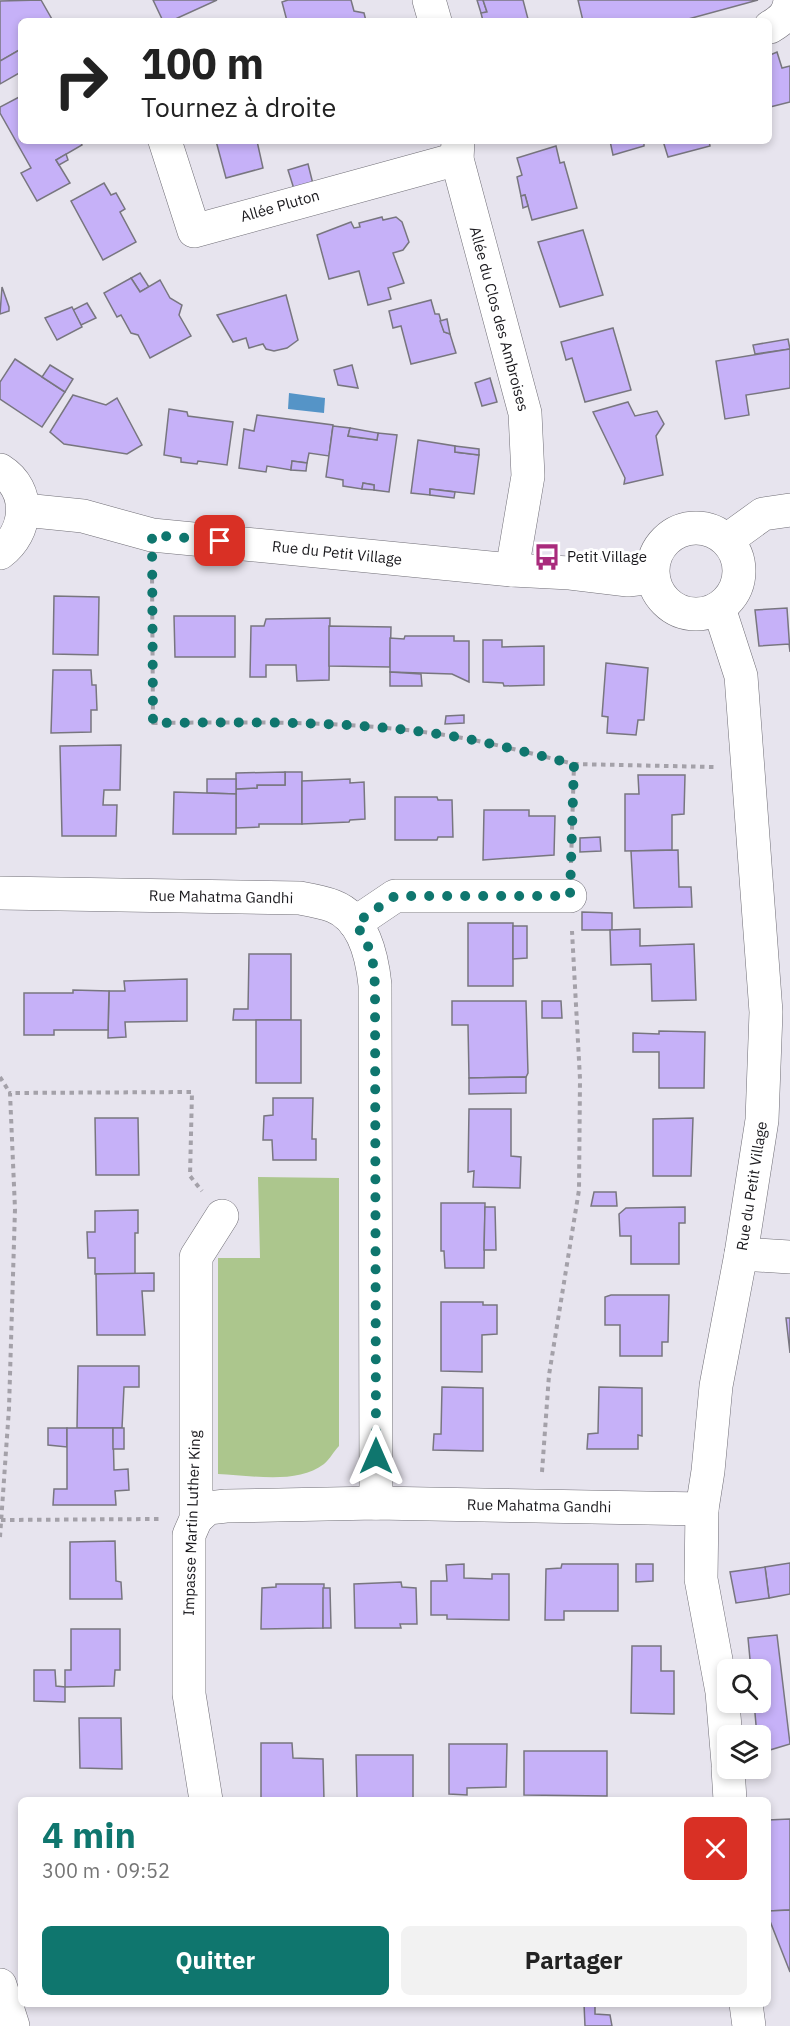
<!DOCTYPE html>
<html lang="fr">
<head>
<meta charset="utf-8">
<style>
  :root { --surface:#fff; --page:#f2f2f2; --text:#222; --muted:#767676; --accent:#0f766e }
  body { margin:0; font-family:"IBM Plex Sans",sans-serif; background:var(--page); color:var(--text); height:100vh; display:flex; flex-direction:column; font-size:22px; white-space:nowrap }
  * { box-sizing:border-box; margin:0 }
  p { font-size:20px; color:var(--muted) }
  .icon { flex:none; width:33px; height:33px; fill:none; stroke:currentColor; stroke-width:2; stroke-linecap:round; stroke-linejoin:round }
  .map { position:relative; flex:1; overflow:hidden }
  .sheet { position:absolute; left:18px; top:1797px; width:753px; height:210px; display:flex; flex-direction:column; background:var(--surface); border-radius:9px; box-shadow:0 3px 9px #0003 }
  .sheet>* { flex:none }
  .banner { position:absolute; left:18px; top:18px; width:754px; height:126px; border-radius:9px; box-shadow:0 3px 9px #0003; background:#fff; color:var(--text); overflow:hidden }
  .controls { position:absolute; left:717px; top:1659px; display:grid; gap:12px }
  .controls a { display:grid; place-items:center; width:54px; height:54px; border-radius:9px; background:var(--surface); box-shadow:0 3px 9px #0003; font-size:30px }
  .pin { position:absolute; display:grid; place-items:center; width:51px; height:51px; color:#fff; margin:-26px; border-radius:12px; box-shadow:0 3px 9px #0006 }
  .me { position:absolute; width:66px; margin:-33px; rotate:0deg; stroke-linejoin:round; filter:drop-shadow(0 0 4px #0008) }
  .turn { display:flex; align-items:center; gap:21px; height:126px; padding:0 24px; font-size:27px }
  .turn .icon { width:78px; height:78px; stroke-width:2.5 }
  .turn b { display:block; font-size:42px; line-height:51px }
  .round { display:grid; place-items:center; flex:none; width:63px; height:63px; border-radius:9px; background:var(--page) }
  .headline { display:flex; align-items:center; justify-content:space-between; height:102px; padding:0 24px }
  h1 { font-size:36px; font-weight:800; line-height:45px; color:var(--accent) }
  .action { display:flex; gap:12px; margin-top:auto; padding:12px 24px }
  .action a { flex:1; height:69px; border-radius:9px; background:var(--accent); color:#fff; font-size:24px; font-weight:800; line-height:69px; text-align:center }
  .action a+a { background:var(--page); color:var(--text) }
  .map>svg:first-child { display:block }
  .green { fill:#acc68d }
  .water { fill:#5594c7 }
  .building { fill:#c6b1f8; stroke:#78767f; stroke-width:1.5 }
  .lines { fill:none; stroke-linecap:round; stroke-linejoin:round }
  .minor-casing { stroke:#706e76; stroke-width:34 }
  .path { stroke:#a4a1a9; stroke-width:4; stroke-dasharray:4.5 4.5; stroke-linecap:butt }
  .minor { stroke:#fff; stroke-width:33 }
  .route { stroke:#0f766e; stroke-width:10; stroke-dasharray:0 18 }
  .labels { text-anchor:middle; stroke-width:6; stroke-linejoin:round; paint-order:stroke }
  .street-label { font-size:15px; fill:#1a191d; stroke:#fff }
  .poi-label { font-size:15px; fill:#1a191d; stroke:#fff; text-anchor:start }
</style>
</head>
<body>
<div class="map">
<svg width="790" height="2026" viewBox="0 0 790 2026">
  <rect width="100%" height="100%" fill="#e7e4ee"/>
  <path class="green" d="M258,1177L339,1178V1446C334,1451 330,1459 324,1464C297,1485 250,1475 218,1474V1258H260Z"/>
  <path class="water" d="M289,393L325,398L324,413L288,409Z"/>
  <g class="building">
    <path d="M41,0L53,21H21V49L0,61V1Z"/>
    <path d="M153,0H217L171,21H163Z"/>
    <path d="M288,0H351L354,11L364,13L366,21H287L282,2Z"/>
    <path d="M477,0H483L487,12L481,13Z"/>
    <path d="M483,0H523L528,19L483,21L481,13L487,12Z"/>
    <path d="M578,0H758L681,21H583Z"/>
    <path d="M21,49V72L0,84V61Z"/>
    <path d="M777,52L782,68L790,66V102L770,107V55Z"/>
    <path d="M21,96V141H80L82,145L56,160L70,183L37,201L21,173L31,168L0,113V107Z"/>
    <path d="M216,141H257L263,168L226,178Z"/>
    <path d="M610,141H644V146L613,155Z"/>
    <path d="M663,141H709L710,146L668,157Z"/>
    <path d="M556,146L560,163L564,162L577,208L532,220L525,195L521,196L517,177L522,175L517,158Z"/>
    <path d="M66,154L68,160L59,165L56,160Z"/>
    <path d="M308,164L313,184L294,189L288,170Z"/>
    <path d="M104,183L111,195L116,193L125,209L120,212L136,242L103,260L71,201Z"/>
    <path d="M525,195L528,206L523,208L521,196Z"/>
    <path d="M382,217L383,220L396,217L402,222L409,242L403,250L393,253L404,283L388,288L391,299L368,305L359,271L329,279L317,235L351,222L354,228L360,227L359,223Z"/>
    <path d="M583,230L603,295L560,307L538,242Z"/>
    <path d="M140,273L149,287L140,292L131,278Z"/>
    <path d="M131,278L140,292L160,280L170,298L182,305L179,315L191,336L150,358L138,335L131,333L121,315L117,317L104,293Z"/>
    <path d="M2,287L9,307V311L0,314Z"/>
    <path d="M286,295L298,340L287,348L274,351L266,349L263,344L249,348L246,338L233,342L217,315Z"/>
    <path d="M431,300L435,314H439L444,332L450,334L456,353L411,364L401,326L393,328L389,311Z"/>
    <path d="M87,303L96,318L81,325L73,310Z"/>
    <path d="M72,307L82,327L57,340L45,318Z"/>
    <path d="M447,319L450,334L444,332L440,321Z"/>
    <path d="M613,328L631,390L585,402L572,358L566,360L561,342Z"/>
    <path d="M788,339L790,349L755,354L753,345Z"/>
    <path d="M790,349V388L746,395L749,415L725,419L716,361Z"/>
    <path d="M15,359L65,392L42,427L0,399V382Z"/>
    <path d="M50,365L73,379L65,392L42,377Z"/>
    <path d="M352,365L358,388L338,385L334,370Z"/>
    <path d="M490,378L497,402L482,406L475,383Z"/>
    <path d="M73,395L106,405L117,398L142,445L127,454L64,444L50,432Z"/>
    <path d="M628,402L635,416L657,411L664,424L656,436L663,475L624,484L625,478L593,412Z"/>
    <path d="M169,409L187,412L188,416L233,422L227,465L198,461L197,464L181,462V458L164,455Z"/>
    <path d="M257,415L333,425L329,456L309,453L307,463L292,461L291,470L267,466L266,472L239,468L244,429L254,431Z"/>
    <path d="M333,426L350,428L348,436L377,440L378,433L397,435L389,492L374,490V485L363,483L362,489L343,486V480L326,477Z"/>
    <path d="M350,428L378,433L377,440L348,436Z"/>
    <path d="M418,440L455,446V452L479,455L474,494L430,489V495L411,493Z"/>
    <path d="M455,446L479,449V455L455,452Z"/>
    <path d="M292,461L307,463L306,471L291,470Z"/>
    <path d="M363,483L374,485V490L362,489Z"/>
    <path d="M430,489L455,492L454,498L430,495Z"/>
    <path d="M54,596L99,597L98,655L53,654Z"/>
    <path d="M787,608L790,652L789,644L759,646L755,610Z"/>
    <path d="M174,616H235V657H175Z"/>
    <path d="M330,618L329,680L297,681L296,665H266V677H250L251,626H264L266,619Z"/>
    <path d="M329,626L391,627L390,667L329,666Z"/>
    <path d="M405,636H454V641H469V682L452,674L390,672V638L404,639Z"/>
    <path d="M483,640H502V647L544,646V685L504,686L503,683L483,682Z"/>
    <path d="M606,663L648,668L644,720H638L636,735L607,733L608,717L602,716Z"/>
    <path d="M53,670H91L92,685H96L97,710H91V732L51,733Z"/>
    <path d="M390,672L421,674L422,686H390Z"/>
    <path d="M464,715V723L445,724L446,716Z"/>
    <path d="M121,745L120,790H104L103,805H117L116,836H62L60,746Z"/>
    <path d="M285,772H302V824H259V827L236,828V789L257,788V785H285Z"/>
    <path d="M285,772V785H257V788L236,789V773Z"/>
    <path d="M638,775H685L684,814L672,815V850L625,851V794H639Z"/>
    <path d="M207,779H236V794L207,793Z"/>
    <path d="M350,779V783L364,782L365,819L350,820L349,822L302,824V781Z"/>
    <path d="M174,792L236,794V834H173Z"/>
    <path d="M395,797H437L438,800H452L453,837H438L437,840H395Z"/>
    <path d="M484,810H529V816H555L554,855L483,860Z"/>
    <path d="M600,837L601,851L580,852V838Z"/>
    <path d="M678,850L679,887H691L692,907L634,908L631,851Z"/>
    <path d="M582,912L612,913V930H582Z"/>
    <rect x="468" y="923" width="45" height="63"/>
    <path d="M513,926H527V958L513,959Z"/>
    <path d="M640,929V946L694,944L696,1000L652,1001L651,964L611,965L610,930Z"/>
    <path d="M249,954H291V1020H233L234,1009H248Z"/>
    <path d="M187,979V1021L125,1022L126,1037L108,1038L109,991H125L124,981Z"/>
    <path d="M73,990L109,991L108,1030H54V1035H24V993H73Z"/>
    <path d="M452,1001H526L528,1073L526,1077L469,1078L468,1025H452Z"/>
    <path d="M542,1001H561L562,1018H542Z"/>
    <rect x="256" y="1020" width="45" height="63"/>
    <path d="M659,1031L705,1032L704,1088H659V1052H633V1033L659,1034Z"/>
    <path d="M526,1077V1093L469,1094V1078Z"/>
    <path d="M273,1098H313L312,1139H316V1160H273L272,1140H263L264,1116L273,1115Z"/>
    <path d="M469,1109H511V1156L521,1157L520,1188L473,1187L474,1171L468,1172Z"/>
    <path d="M95,1118H138L139,1175H96Z"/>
    <path d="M693,1118L691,1176H653V1119Z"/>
    <path d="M594,1192H616L617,1206H591Z"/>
    <path d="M441,1203H485L484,1268H445L444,1251H441Z"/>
    <path d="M485,1207H495L496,1250H484Z"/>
    <path d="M685,1207V1223H679V1264H631V1236H620L619,1214L626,1208Z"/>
    <path d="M138,1210V1233H135V1274H95V1258H88L87,1232H95V1211Z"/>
    <path d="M154,1273V1291H142L145,1335H97L96,1274Z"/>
    <path d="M611,1295H669L668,1342H662V1356H620V1325H605V1297Z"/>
    <path d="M441,1302H483V1305H497V1334L482,1335V1372L441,1371Z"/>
    <path d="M786,1318H790V1353Z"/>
    <path d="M78,1366H139V1387H124L122,1428H77Z"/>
    <path d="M442,1387L483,1388V1451L433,1450L434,1434H441Z"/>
    <path d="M599,1387L642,1388V1436L638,1435V1449H587L588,1434L598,1433Z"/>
    <path d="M48,1428H67V1447L48,1445Z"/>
    <path d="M67,1428H113L114,1470L128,1469L129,1490L115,1491L116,1505H53L54,1489H67Z"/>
    <rect x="113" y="1428" width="11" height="21"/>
    <path d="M115,1541L116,1581L121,1582L122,1599H70V1542Z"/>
    <path d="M790,1563V1594L769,1598L765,1567Z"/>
    <path d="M464,1564V1578L492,1579V1574H509V1620L447,1619V1615H431V1581H447L446,1565Z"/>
    <path d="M562,1564H618V1611H564V1620H545L546,1569L561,1568Z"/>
    <path d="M636,1564H653V1581L636,1582Z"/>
    <path d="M765,1567L769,1598L736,1603L730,1572Z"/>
    <path d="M401,1582L402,1587L416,1588L417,1624H400L401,1628H355L354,1584Z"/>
    <path d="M276,1584H324L323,1628L261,1629L262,1588L276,1587Z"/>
    <path d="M323,1588H330L331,1628H323Z"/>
    <path d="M71,1629H120V1670H115L114,1686L65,1687V1670H71Z"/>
    <path d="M777,1635L790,1744L760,1753V1736H757L754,1702H760V1670H751L748,1638Z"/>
    <path d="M632,1646H661V1671H674V1714L631,1713Z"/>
    <path d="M34,1670H55L56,1686L65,1687V1702L34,1701Z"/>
    <path d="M79,1718H121L122,1769L80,1768Z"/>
    <path d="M261,1743H292L293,1758L323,1759L324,1800L261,1799Z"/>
    <path d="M449,1744H507L506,1787L467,1788V1795L449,1794Z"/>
    <path d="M524,1751H607V1796L524,1795Z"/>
    <path d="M356,1755H413V1799L357,1798Z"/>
    <path d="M790,1819V1910L768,1911V1820Z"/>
    <path d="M790,1910V1972L768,1916V1911Z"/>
    <path d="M584,2004H595V2014L610,2015L612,2026H585Z"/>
  </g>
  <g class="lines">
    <defs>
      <g id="minor">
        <path d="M429,0L435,21"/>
        <path d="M770,27C782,20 789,14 790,0"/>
        <path d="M165,141L194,231L457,159"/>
        <path d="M458,141L457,159L525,413L528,476L512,570"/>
        <path d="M0,470C32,490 28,532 0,553"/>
        <path d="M24,510L83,516L152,535L512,570L570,573L628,580L653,577"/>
        <circle cx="696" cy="571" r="43"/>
        <path d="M727,540L763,514L790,510"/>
        <path d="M719,608L741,676L766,1012L762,1120L741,1254L716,1386L708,1471L702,1509L701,1579L722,1692L728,1763"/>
        <path d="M0,893L300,898C311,900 323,902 333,906C364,918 372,956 375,985L376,1503"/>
        <path d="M355,923L395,896H570"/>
        <path d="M741,1254L790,1257"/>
        <path d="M196,1519L208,1508L226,1506L376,1503L702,1509"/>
        <path d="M728,1768L730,1800"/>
        <path d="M206,1800L189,1694V1535L196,1519V1257L222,1216"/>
        <path d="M0,1985L13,2026"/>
        <path d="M746,2004L749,2026"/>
      </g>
    </defs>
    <use href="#minor" class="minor-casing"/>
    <g class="path">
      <path d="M152,570L153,723C256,722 361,720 463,738C500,745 537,755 574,764L571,863"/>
      <path d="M574,764L714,767"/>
      <path d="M0,1077L10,1093"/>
      <path d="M542,1472L549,1375L579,1190L580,1079L572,931"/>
      <path d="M1,1520L159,1519"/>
      <path d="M0,1537L9,1408L15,1209L10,1093L192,1092L190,1176L202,1191"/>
    </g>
    <use href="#minor" class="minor"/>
  </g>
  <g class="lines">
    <path class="route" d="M220,541L152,535L153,723C257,722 361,720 463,738C500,745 537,755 574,764L570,896H395L356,923L372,954L375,985L376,1456"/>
  </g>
  <defs>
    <symbol id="bus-bare" viewBox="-9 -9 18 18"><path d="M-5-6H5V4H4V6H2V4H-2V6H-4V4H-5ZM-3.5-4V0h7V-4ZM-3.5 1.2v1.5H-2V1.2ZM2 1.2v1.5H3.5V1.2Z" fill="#a92b7c" stroke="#fff" stroke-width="2.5" paint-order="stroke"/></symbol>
  </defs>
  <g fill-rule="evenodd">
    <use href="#bus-bare" x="528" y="538" width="38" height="38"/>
  </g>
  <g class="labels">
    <g class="street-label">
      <text transform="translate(280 206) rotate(-16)" y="5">Allée Pluton</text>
      <text transform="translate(499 319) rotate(75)" y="5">Allée du Clos des Ambroises</text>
      <text transform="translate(337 553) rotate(6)" y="5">Rue du Petit Village</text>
      <text transform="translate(221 897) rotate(1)" y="5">Rue Mahatma Gandhi</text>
      <text transform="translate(752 1186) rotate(-81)" y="5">Rue du Petit Village</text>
      <text transform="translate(539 1506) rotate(1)" y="5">Rue Mahatma Gandhi</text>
      <text transform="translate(192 1523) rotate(-88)" y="5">Impasse Martin Luther King</text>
    </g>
    <g class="poi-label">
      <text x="567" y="562">Petit Village</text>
    </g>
  </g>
</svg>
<div class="controls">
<a><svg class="icon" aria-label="search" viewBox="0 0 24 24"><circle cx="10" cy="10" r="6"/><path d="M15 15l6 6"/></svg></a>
<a><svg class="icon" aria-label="layers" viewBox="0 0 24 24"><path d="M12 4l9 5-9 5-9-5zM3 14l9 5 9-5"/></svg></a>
</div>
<div class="pin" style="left:220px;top:541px;background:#d93025"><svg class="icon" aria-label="arrive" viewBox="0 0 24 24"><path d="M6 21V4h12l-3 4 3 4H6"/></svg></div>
<svg class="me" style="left:376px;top:1456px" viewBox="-20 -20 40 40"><path d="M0-17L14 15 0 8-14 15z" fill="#0f766e" stroke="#fff" stroke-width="4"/></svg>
<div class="banner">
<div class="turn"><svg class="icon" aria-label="right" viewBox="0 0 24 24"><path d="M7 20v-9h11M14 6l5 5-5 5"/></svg><div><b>100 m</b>Tournez à droite</div></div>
</div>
<section class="sheet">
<div class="headline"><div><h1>4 min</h1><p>300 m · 09:52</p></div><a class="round" style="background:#d93025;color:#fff"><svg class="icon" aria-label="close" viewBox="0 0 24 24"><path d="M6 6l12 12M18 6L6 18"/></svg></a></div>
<div class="action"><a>Quitter</a><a>Partager</a></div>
</section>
</div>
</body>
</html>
